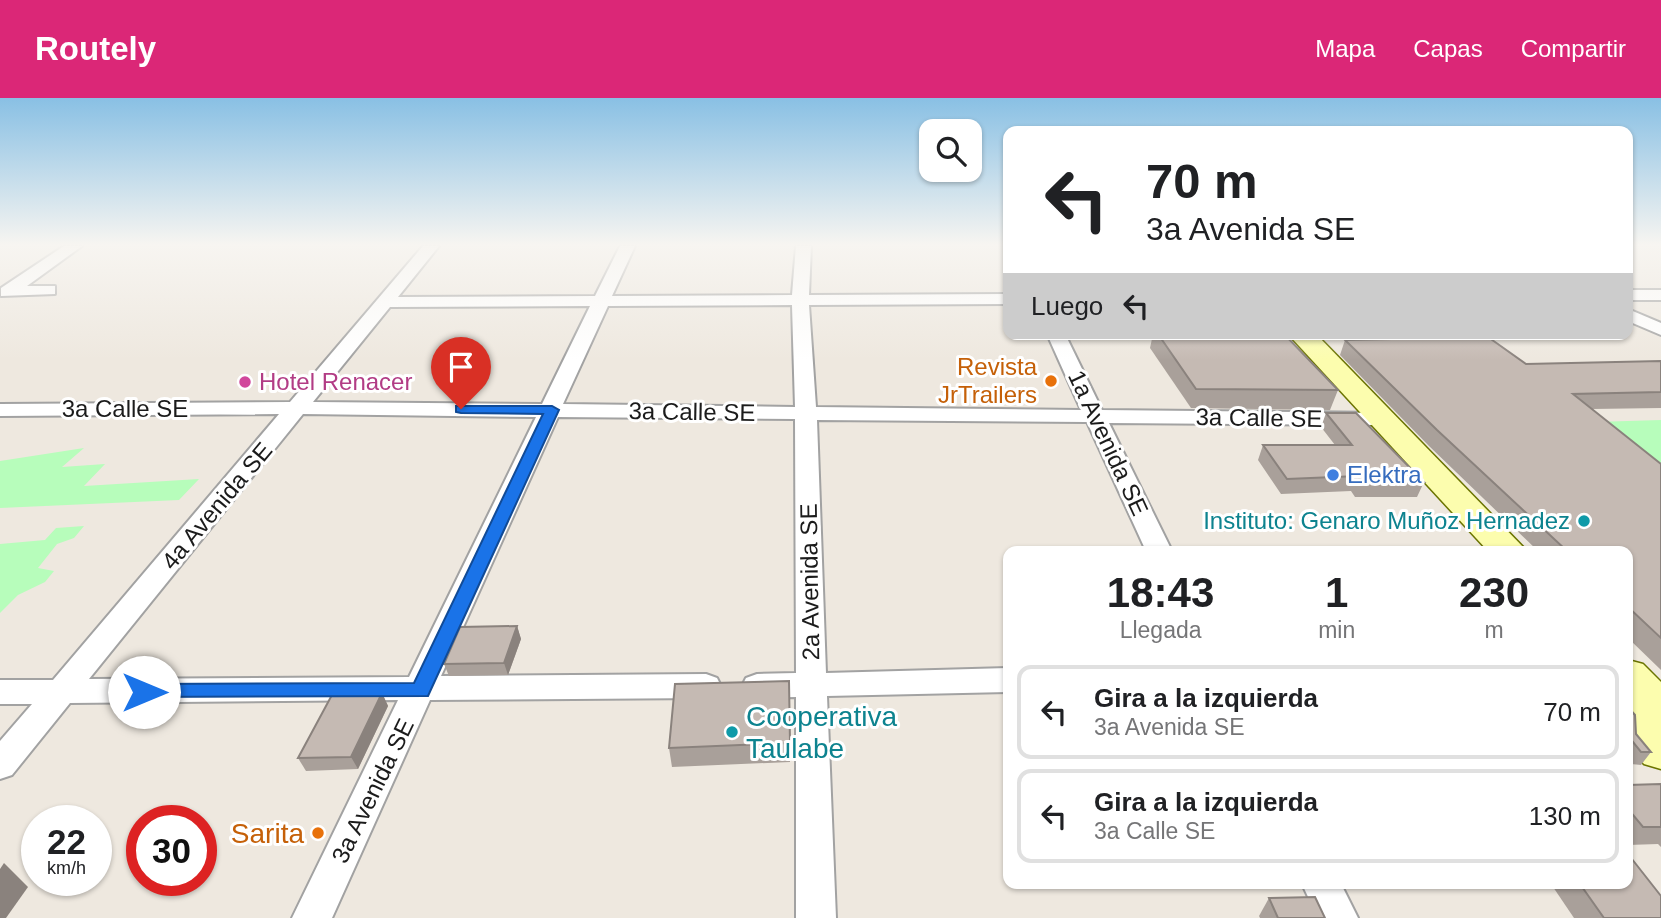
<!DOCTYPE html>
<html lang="es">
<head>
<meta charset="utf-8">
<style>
  :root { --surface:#fff; --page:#f6f6f6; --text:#202124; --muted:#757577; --line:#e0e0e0; --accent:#db2777 }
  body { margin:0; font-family:Helvetica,sans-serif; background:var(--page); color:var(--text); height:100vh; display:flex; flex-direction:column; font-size:26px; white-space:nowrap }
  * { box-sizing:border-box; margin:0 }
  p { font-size:23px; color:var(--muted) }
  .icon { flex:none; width:38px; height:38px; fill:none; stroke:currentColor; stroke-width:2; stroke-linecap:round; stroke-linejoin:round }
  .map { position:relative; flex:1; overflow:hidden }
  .sheet { position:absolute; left:1003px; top:448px; width:630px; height:343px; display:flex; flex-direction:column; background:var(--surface); border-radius:14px; box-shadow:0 2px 5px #0004 }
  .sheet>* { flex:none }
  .banner { position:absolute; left:1003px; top:28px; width:630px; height:214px; border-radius:14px; box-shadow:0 2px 5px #0004; background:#fff; color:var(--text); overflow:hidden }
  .buttons { position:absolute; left:919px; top:21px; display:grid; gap:14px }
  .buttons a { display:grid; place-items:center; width:63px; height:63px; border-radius:14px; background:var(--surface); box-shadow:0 2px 5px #0004; font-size:35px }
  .speed { position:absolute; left:21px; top:707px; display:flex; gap:14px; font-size:35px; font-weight:700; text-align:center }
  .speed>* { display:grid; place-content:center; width:91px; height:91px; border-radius:50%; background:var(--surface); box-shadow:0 2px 5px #0004; line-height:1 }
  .speed small { font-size:18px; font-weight:400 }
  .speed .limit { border:10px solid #d22; background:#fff; color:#111 }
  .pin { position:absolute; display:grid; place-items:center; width:60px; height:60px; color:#fff; margin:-72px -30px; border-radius:50% 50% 50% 0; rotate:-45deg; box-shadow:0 0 7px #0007 }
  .pin .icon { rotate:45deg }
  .me { position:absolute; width:77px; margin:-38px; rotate:90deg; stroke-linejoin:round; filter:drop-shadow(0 0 5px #0008) }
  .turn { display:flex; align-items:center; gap:24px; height:147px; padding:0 28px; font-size:32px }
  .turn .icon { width:91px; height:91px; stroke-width:2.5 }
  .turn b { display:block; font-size:49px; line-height:60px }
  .then { display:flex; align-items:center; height:66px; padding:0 28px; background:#0003; gap:14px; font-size:26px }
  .eta { display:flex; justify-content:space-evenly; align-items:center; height:119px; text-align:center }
  .eta b { font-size:42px; font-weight:800; line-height:49px }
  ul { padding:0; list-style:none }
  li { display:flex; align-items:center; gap:21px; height:94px; margin:0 14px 10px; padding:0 14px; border:4px solid var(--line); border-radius:14px }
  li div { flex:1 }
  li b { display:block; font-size:26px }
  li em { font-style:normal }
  header { display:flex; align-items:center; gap:42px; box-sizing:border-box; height:98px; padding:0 35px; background:var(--accent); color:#fff }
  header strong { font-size:33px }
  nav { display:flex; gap:38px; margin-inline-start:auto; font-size:24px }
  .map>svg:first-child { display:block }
  .park { fill:#b7fdbb }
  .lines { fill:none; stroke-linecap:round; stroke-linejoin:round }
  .street-casing { stroke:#a2a2a2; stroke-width:4 }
  .secondary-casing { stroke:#6b7400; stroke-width:3 }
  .street { fill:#fff; fill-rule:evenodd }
  .secondary { fill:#fcfdae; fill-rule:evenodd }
  .wall { fill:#a9a09a }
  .shaded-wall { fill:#8a827d }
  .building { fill:#c5bab3; stroke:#8a827d; stroke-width:2 }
  .route { fill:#1a73e8; stroke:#114b97; stroke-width:2 }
  .food-dot { fill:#e8710a; stroke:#fff; stroke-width:2.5 }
  .hotel-dot { fill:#d1479c; stroke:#fff; stroke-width:2.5 }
  .shop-dot { fill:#3f7fe0; stroke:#fff; stroke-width:2.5 }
  .culture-dot { fill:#0f9aa8; stroke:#fff; stroke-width:2.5 }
  .labels { text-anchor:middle; stroke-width:6; stroke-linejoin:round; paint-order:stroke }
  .food-label { font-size:24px; fill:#c56008; stroke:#fff; text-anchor:end }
  .hotel-label { font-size:24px; fill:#b23c85; stroke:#fff; text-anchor:start }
  .street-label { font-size:24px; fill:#1b1b1b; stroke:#fff }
  .shop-label { font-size:24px; fill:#366cbe; stroke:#fff; text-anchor:start }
  .culture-label { font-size:24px; fill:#0d838f; stroke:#fff; text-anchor:end }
  .near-culture-label { font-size:28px; fill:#0d838f; stroke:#fff; text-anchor:start }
  .near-food-label { font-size:28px; fill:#c56008; stroke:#fff; text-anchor:end }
</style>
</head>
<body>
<header>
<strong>Routely</strong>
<nav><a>Mapa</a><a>Capas</a><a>Compartir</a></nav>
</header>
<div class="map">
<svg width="1661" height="820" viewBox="0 0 1661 820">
  <rect width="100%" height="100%" fill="#eee8df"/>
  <g class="park">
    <path d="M1661,322V377L1594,324Z"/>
    <path d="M84,350L62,369L105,366L84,388L199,381L179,402L0,410V363Z"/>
    <path d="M84,428L74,440L57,446L38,470L54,473L45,484L18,497L0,515V446L45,442L56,430Z"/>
  </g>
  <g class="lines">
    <defs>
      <g id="street">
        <path d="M64,148H82L27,188H55V196L1,198V190Z"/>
        <path d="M423,148H439L398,199L595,198L620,148H635L612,198L792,197L796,148H811L809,197L1008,196V206L809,207L816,309L1081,312L1047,236H1065L1102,312L1384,315L1395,321L1384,327L1109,325L1172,453H1146L1087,324L817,322L826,575L1008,570V594L827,598L836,820H796V599L757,600L746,596L742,588L746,580L757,576L796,575L795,321L558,319L441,578L706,576L717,580L721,588L717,596L706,600L430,602L332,820H292L398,602L70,605L12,677L0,681V643L32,606H0V582H53L279,316L0,318V306L290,304ZM792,207L795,309L563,306L608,208ZM590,208L542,306L313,304L390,209ZM303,316L536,319L409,579L89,581Z"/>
        <rect x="1628" y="192" width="33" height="10"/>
        <path d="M1628,211L1661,225V237L1628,223Z"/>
        <path d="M1302,786H1341L1358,820H1318Z"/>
      </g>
      <g id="secondary">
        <path d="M1288,236H1316L1527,453H1488Z"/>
        <path d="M1628,562L1643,566L1661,584V671L1644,666L1628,646Z"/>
      </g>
    </defs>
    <use href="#street" class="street-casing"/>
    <use href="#secondary" class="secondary-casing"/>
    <use href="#street" class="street"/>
    <use href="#secondary" class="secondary"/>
  </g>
  <g class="wall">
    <path d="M1153,236H1284L1338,292L1330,312L1191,310L1150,250Z"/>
    <path d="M1345,242L1526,266L1661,263V310L1592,311L1661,366V572L1628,540V453H1538L1429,348L1340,257Z"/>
    <path d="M1326,315L1424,384L1417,399H1355L1351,393L1281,396L1258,362L1263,347H1335L1321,329Z"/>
    <path d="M517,528L521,541L508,577L449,578L444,566Z"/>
    <path d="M382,595L388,608L358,671L306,673L298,660Z"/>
    <path d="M790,601V664L672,669L669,650Z"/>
    <path d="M1628,609L1636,636L1651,654L1641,667L1631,666L1628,662Z"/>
    <path d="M1661,686V749L1658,746L1628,747V687Z"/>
    <path d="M1551,786H1628L1661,820H1574Z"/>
    <path d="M1269,800L1325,820H1260L1259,818Z"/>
  </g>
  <g class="shaded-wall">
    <path d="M517,528L521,541L508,577L504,565Z"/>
    <path d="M382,595L388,608L358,671L351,659Z"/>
    <path d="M4,765L28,789L6,820H0V771Z"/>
  </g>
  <g class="building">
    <path d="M1158,236H1284L1338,292L1196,291Z"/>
    <path d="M1488,239L1526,266L1661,263V294L1573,296L1661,366V540L1628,509V453H1567L1437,332L1345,242Z"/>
    <path d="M1326,315H1356L1424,384H1361L1358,378L1287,381L1263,347H1352Z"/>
    <path d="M517,528L504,565L444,566L460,529Z"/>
    <path d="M789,583L790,645L669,650L675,586Z"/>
    <path d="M333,595H382L351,659L298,660Z"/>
    <path d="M1628,609L1635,617L1636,636L1651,654H1641L1628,638Z"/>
    <path d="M1661,686V729H1643L1628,711V687Z"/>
    <path d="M1628,756L1661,798V820H1604L1580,786H1628Z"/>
    <path d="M1315,799L1325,820H1278L1269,800Z"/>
  </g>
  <linearGradient id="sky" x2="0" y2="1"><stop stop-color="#89c0e4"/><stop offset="0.56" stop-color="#f7f5f1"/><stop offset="1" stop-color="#f7f5f1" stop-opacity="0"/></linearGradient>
  <rect width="1661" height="262" fill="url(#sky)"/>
  <path class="route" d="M456,308H552L559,312L428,598L137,599L134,594L137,588L144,586L414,585L543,316L461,315L456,314Z"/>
  <g class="food-dot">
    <circle cx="1051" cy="283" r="7"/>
    <circle cx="318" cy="735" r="7"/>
  </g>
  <circle class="hotel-dot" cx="245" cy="284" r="7"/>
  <circle class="shop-dot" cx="1333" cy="377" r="7"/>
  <g class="culture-dot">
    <circle cx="1584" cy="423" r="7"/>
    <circle cx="732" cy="634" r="7"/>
  </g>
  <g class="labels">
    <g class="food-label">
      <text x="1037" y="277">Revista<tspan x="1037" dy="28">JrTrailers</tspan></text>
    </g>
    <g class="hotel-label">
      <text x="259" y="292">Hotel Renacer</text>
    </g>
    <g class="street-label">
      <text x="125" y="319">3a Calle SE</text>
      <text transform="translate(692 314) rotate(1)" y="8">3a Calle SE</text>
      <text transform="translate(1259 320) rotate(1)" y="8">3a Calle SE</text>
      <text transform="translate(1108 345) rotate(65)" y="8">1a Avenida SE</text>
      <text transform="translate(217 408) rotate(-50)" y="8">4a Avenida SE</text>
      <text transform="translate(810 484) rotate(-91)" y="8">2a Avenida SE</text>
      <text transform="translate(373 693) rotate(-64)" y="8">3a Avenida SE</text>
    </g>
    <g class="shop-label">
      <text x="1347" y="385">Elektra</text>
    </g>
    <g class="culture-label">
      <text x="1570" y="431">Instituto: Genaro Muñoz Hernadez</text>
    </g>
    <g class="near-culture-label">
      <text x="746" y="628">Cooperativa<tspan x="746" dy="32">Taulabe</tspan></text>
    </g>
    <g class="near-food-label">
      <text x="304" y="745">Sarita</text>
    </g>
  </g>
</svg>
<div class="buttons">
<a><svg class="icon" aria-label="search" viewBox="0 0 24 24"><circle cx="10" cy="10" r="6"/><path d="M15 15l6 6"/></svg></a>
</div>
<div class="speed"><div>22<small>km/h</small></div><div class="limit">30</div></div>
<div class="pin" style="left:461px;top:311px;background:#d93025"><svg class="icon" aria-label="arrive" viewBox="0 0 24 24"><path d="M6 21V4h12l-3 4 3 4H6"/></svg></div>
<svg class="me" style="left:144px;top:594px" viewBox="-20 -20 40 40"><circle r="19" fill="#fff"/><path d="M0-13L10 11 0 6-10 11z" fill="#1a73e8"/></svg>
<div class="banner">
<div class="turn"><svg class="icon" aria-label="left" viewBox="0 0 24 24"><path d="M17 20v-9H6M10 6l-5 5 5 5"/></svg><div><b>70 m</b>3a Avenida SE</div></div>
<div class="then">Luego<svg class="icon" aria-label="left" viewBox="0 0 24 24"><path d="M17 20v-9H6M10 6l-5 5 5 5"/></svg></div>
</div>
<section class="sheet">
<div class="eta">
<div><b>18:43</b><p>Llegada</p></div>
<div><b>1</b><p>min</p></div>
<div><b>230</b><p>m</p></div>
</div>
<ul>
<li><svg class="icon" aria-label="left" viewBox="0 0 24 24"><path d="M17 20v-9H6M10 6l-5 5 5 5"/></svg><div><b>Gira a la izquierda</b><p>3a Avenida SE</p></div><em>70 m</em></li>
<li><svg class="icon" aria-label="left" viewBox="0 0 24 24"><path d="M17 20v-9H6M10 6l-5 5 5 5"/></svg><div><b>Gira a la izquierda</b><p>3a Calle SE</p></div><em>130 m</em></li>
</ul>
</section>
</div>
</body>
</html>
